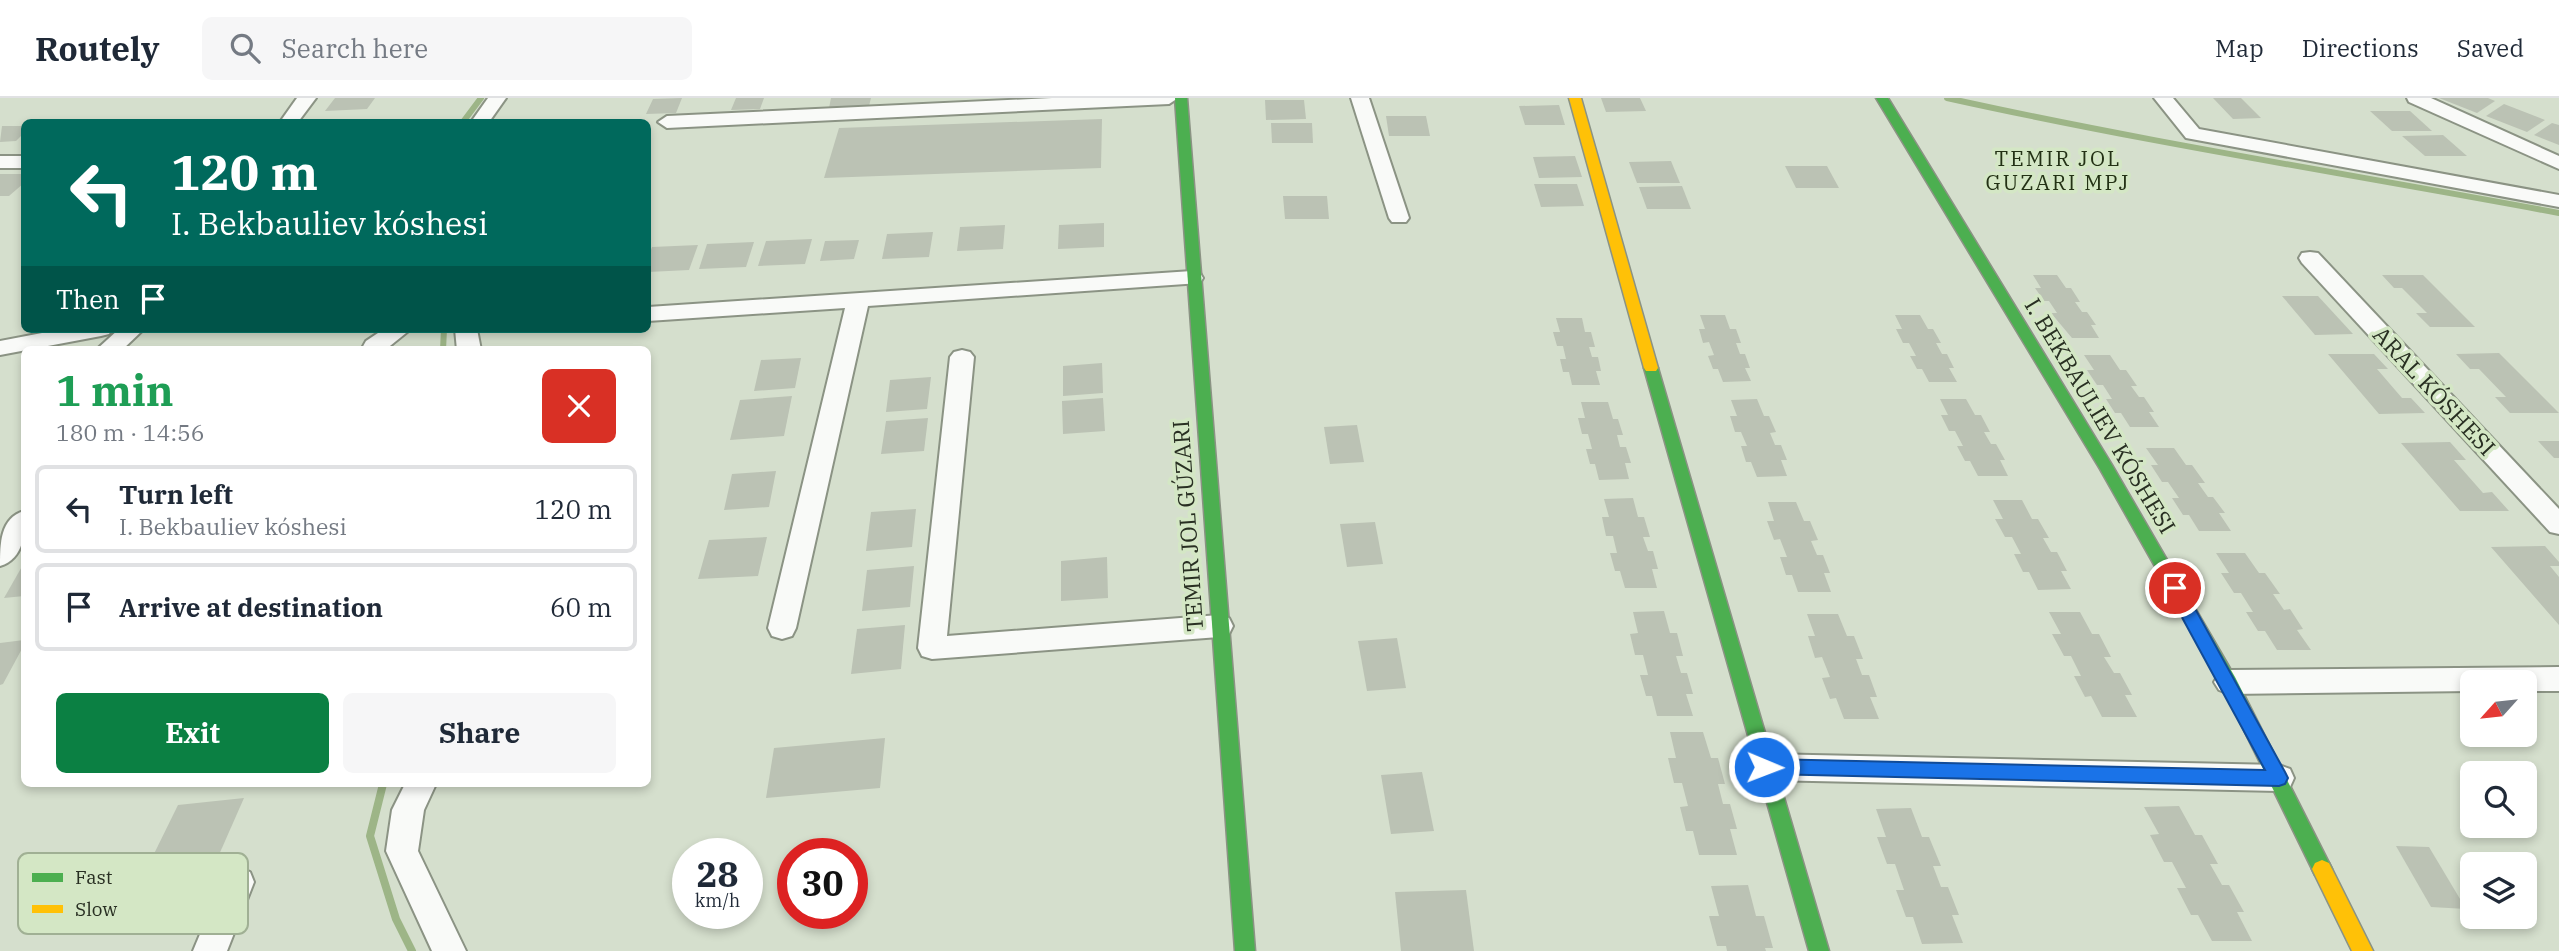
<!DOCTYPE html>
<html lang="en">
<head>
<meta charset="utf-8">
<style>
  :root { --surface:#fff; --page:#f6f6f7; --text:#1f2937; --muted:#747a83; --line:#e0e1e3; --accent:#0b8043 }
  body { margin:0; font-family:"IBM Plex Serif",serif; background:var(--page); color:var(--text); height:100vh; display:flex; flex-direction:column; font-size:26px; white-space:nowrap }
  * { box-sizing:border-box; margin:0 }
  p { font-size:23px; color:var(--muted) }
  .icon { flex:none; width:38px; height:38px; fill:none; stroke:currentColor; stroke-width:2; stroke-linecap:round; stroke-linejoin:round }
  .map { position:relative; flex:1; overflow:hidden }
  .side { position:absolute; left:21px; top:248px; width:630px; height:441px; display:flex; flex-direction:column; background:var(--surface); border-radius:10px; box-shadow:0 4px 10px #0003 }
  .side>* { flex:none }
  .hud { position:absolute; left:21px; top:21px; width:630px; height:214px; border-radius:10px; box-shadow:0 4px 10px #0003; background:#00695c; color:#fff; overflow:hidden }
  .needle { width:46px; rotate:243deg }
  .fabs { position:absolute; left:2460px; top:572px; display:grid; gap:14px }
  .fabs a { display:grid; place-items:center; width:77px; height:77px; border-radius:10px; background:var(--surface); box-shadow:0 4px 10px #0003; font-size:35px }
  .speed { position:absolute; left:672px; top:740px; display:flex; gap:14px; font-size:35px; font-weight:700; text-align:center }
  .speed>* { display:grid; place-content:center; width:91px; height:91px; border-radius:50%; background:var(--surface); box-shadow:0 4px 10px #0003; line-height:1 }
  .speed small { font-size:18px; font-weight:400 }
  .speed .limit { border:10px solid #d22; background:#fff; color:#111 }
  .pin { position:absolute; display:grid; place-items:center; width:60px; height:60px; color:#fff; margin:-30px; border:4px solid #fff; border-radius:50%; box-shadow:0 2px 7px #0007 }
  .me { position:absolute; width:77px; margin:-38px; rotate:91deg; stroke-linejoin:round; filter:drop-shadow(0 0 5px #0008) }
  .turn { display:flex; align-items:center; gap:24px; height:147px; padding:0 35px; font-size:32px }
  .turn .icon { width:91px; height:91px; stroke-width:2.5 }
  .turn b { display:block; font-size:49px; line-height:60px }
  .then { display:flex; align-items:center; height:66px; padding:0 35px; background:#0003; gap:14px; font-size:26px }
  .round { display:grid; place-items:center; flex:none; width:74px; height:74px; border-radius:10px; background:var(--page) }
  .head { display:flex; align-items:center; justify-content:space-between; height:119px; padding:0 35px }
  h1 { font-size:42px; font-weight:800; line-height:52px; color:#1e9e55 }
  .cta { display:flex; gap:14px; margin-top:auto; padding:14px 35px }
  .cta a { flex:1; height:80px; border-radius:10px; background:var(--accent); color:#fff; font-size:28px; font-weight:800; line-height:80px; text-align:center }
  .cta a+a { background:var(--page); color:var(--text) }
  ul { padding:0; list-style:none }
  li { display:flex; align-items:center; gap:21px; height:88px; margin:0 14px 10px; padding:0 21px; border:4px solid var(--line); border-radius:10px }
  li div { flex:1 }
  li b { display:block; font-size:26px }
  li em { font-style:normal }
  header { display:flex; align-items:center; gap:42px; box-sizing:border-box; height:98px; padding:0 35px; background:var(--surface); border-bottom:2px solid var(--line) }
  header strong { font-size:33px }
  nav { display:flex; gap:38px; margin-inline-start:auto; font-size:24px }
  .search { width:490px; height:63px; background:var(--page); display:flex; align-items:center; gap:18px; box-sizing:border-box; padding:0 24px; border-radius:10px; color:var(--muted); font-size:26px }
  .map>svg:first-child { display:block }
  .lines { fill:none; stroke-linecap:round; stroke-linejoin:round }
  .stream-far1 { stroke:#9db587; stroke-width:6 }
  .stream { stroke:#9db587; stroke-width:8 }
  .building { fill:#bbc2b4 }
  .street-casing { stroke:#8b9384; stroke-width:4 }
  .fast-casing { stroke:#8b9384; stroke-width:3 }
  .slow-casing { stroke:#8b9384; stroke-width:3 }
  .street { fill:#f9faf8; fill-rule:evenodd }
  .fast { fill:#4caf50; fill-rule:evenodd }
  .slow { fill:#ffc107; fill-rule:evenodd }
  .route { fill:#1a73e8; stroke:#114b97; stroke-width:2 }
  .labels { text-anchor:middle; stroke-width:7; stroke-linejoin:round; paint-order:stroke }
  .far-neighbourhood-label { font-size:21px; letter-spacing:2px; fill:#233115; stroke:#d4e7c5 }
  .street-label { font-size:23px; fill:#282f22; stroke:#d4e7c5 }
  .key { fill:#d4e7c5; stroke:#a0b094; stroke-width:2 }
  .key-label { font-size:19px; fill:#282f22 }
</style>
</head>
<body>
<header>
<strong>Routely</strong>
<div class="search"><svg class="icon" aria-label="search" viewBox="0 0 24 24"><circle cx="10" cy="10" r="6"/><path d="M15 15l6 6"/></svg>Search here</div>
<nav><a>Map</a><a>Directions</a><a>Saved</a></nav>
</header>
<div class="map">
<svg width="2559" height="853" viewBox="0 0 2559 853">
  <rect width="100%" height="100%" fill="#d5dfcd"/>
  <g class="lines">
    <g class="stream-far1">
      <path d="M1947,0C2150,45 2355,77 2559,115"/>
      <path d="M463,24L481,0"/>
      <path d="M443,252L444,231"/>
    </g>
    <path class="stream" d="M383,686L370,738L396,821L412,853"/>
  </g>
  <g class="building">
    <path d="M335,0H375L367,11L325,13Z"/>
    <path d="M682,0L676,15L646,16L653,1Z"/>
    <path d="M736,0H764L760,11L731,12Z"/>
    <path d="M831,0H871L869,8L829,10Z"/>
    <path d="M1601,0H1640L1646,13L1606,14Z"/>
    <path d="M2213,0H2241L2261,20L2233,21Z"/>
    <path d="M2439,0H2488L2495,3L2477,15Z"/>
    <path d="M1265,2H1304L1306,21L1266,22Z"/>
    <path d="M2504,6L2545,22L2527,34L2486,18Z"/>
    <path d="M1559,7L1565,27H1525L1519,8Z"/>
    <path d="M2370,13H2410L2432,33H2392Z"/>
    <path d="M1386,18H1426L1430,38H1389Z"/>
    <path d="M1102,21L1101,70L824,80L839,30Z"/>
    <path d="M1271,25H1312L1313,45H1272Z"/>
    <path d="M2552,25L2559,27V47L2534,37Z"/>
    <path d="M2,28H24V35L16,43L0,44Z"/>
    <path d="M2443,37L2467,58H2425L2402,38Z"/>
    <path d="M1575,58L1582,79L1539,80L1533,59Z"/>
    <path d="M1671,63L1680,85H1637L1629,64Z"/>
    <path d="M1785,68H1827L1839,90H1796Z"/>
    <path d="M0,76H24V85L9,98H0Z"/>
    <path d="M1534,86H1577L1584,108L1541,109Z"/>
    <path d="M1682,88L1691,111H1647L1639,89Z"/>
    <path d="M1283,98H1327L1329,121H1285Z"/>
    <path d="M1104,125V149L1058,151L1059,127Z"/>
    <path d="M1005,127L1003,151L957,153L960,129Z"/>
    <path d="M933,134L929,159L882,161L887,136Z"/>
    <path d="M812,141L805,166L758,168L766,143Z"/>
    <path d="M859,142L854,161L820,163L825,143Z"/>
    <path d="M754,144L746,169L699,171L707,146Z"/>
    <path d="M698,147L689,172L648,174V160L652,149Z"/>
    <path d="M2033,177H2057L2066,190H2071L2080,204H2075L2082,214H2087L2096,227H2091L2099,240H2072L2051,215H2057L2049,203H2044L2035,190H2041Z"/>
    <path d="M2382,177H2423L2475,229H2430L2416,215H2427L2402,190H2394Z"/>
    <path d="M2282,198H2318L2353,236L2315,237Z"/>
    <path d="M1700,217H1725L1730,231H1736L1741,245H1736L1740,256H1745L1750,270H1745L1751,283L1723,284L1718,271H1713L1708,258L1714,257L1709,244L1703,245L1699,231H1705Z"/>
    <path d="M1895,217H1920L1928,231H1933L1941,245H1936L1942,256H1947L1954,270H1949L1957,284H1929L1922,271H1917L1910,258H1916L1909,245H1903L1896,231H1902Z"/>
    <path d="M1556,220H1582L1585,234H1591L1595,249H1589L1592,259H1598L1601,273H1596L1600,287H1572L1569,274H1563L1560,261H1566L1563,248H1557L1553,234H1560Z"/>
    <path d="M2499,255L2559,315H2510L2495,299H2506L2479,271H2470L2456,256Z"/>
    <path d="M2328,256H2374L2388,271H2377L2402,300H2411L2425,315L2379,316Z"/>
    <path d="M2084,257H2110L2120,272H2126L2137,288H2131L2139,299H2144L2154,314H2149L2159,329H2130L2121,315H2115L2106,301H2112L2103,287H2097L2087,272H2094Z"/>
    <path d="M801,260L795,290L754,293L761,262Z"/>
    <path d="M1102,265L1103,295L1063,298V268Z"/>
    <path d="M931,279L927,311L886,314L890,282Z"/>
    <path d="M792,298L784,338L730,342L740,302Z"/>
    <path d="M1103,300L1105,333L1063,336L1062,303Z"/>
    <path d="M1757,301L1764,318H1769L1776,334L1770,335L1775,347H1781L1787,362H1781L1787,378L1757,379L1751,364H1746L1741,348H1747L1741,334H1735L1730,318H1737L1731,302Z"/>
    <path d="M1940,301H1966L1975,317H1981L1990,334H1984L1991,346H1996L2005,362H2000L2008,378H1978L1970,363H1965L1957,348H1963L1955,333H1949L1941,317H1948Z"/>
    <path d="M1581,304H1608L1613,321H1618L1623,337H1617L1620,349H1626L1631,365H1625L1629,381L1599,382L1595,366H1590L1586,351H1592L1588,336H1582L1578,320H1585Z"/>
    <path d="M928,320L924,353L881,356L886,323Z"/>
    <path d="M1357,327L1364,364L1330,366L1324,329Z"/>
    <path d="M2538,343H2559V360H2554Z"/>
    <path d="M2450,344L2466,362H2454L2483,395L2492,394L2509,413H2460L2401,345Z"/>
    <path d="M2146,350H2174L2186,367H2192L2205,385H2198L2208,399H2213L2225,415H2219L2231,433H2199L2189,417H2183L2172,400H2179L2168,384H2162L2151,367H2158Z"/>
    <path d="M776,373L769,409L724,412L732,376Z"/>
    <path d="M1633,400L1638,419H1644L1650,439H1643L1648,453H1653L1658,471H1652L1657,490H1625L1620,473H1615L1610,455H1617L1613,438H1606L1602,419H1609L1604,401Z"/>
    <path d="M1993,402H2022L2032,421H2038L2049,440H2043L2051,454H2057L2067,473H2061L2071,491L2038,492L2029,474H2023L2014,456H2021L2012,439H2005L1995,421H2003Z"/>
    <path d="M1768,404H1796L1804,423H1810L1818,442L1811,443L1817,457H1823L1830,475H1824L1831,494H1798L1792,477H1786L1780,459H1787L1780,441L1774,442L1767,423H1774Z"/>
    <path d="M916,411L912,449L866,453L871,414Z"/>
    <path d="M1375,424L1383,466L1347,469L1340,426Z"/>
    <path d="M767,439L758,478L698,481L709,442Z"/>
    <path d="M2545,448L2559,464V468H2550L2559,479V527L2491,449Z"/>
    <path d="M2216,455H2245L2259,475H2265L2280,496H2273L2284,512L2290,511L2303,531L2297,532L2311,552H2277L2265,533H2258L2246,514H2253L2241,495H2234L2221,475H2229Z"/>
    <path d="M1107,459L1108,500L1061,503V463Z"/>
    <path d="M24,465V498L4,500Z"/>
    <path d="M914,468L910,509L862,513L867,472Z"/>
    <path d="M1664,513L1670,535H1677L1683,558H1676L1681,575H1687L1693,596H1686L1693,618H1657L1652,598H1646L1640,577H1648L1643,557H1635L1630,536L1638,535L1633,514Z"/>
    <path d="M2049,514H2080L2092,536H2099L2111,559H2104L2114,575H2120L2132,597H2125L2137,619H2102L2091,598L2085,599L2074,578H2081L2071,558H2064L2052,536H2061Z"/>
    <path d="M1807,516H1838L1847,538H1854L1863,561H1856L1862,577H1869L1877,599H1870L1879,621H1844L1836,600L1830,601L1822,580L1830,579L1822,559L1815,560L1808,538H1815Z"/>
    <path d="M905,527L901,571L851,576L857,531Z"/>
    <path d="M1397,540L1406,590L1367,593L1358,543Z"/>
    <path d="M24,542V547L3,586L0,587V545Z"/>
    <path d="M1670,634H1703L1711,660H1718L1725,686H1718L1723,706H1730L1737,731H1730L1737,757H1699L1693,733H1686L1680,709L1688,708L1682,685H1674L1668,660H1676Z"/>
    <path d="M885,640L880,690L766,700L774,650Z"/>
    <path d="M1422,674L1434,733L1391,736L1381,677Z"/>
    <path d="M244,700L218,759L149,766L178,707Z"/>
    <path d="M2179,708L2195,737H2202L2218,766H2210L2222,787H2229L2244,814H2237L2252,843H2212L2198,817H2191L2177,790H2186L2172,764H2164L2150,737L2159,736L2144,709Z"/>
    <path d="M1911,710L1922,739H1929L1941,768H1933L1941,789H1948L1959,817H1952L1963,845L1922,846L1913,819H1906L1896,792H1904L1895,766H1887L1877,739H1886L1876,711Z"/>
    <path d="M2396,748L2429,749L2466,811L2431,809Z"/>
    <path d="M1748,787L1756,818H1764L1773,850H1765L1766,853H1727L1726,848H1717L1709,818H1719L1711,788Z"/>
    <path d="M1466,792L1474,853H1401L1395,794Z"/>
  </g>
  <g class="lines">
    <defs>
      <g id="street">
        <path d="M297,0H316L298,24H280Z"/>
        <path d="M488,0H506L489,24H471Z"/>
        <path d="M1052,0H1178L1169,6L667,30L658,24L667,18Z"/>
        <path d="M1351,0H1369L1409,120L1406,124H1392L1389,120Z"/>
        <path d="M2154,0H2173L2199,31L2559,97V109L2186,40Z"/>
        <path d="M2407,0H2431L2559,58V71L2409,4Z"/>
        <rect x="0" y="58" width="24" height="12"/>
        <path d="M2310,154L2318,155L2559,411V436L2550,434L2302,165L2299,160L2302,155Z"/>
        <path d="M1192,173L1200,175L1203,180L1200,185L868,208L796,530L792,538L782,541L772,538L768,530L845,210L648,223V209Z"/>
        <path d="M63,231H112L109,236L101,238L0,257V243Z"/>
        <path d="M119,231H144L122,252H96Z"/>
        <path d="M384,231H411L385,252H361L366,243Z"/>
        <path d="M455,231H477L481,252H457Z"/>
        <path d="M962,252L970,254L974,259L947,538L1219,517L1229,520L1233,528L1229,536L1219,539L932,561L922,558L918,550L950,259L954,254Z"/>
        <path d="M24,413C26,433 24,461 0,468C0,446 0,420 24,413Z"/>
        <path d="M2559,569V593H2525V584H2473V593L2229,596L2219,592L2214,584L2219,576L2229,572Z"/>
        <path d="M1764,656L2279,667L2290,671L2294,680L2290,689L2279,693L1764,682L1753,678L1749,669L1753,660Z"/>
        <path d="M405,686H436L424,712L418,753L466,853H432L386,753L392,712Z"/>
        <path d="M238,769L250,774L254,784L227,853H193L226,774Z"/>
      </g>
      <g id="fast">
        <path d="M1175,0H1187L1255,853H1235Z"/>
        <path d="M1876,0H1888L2112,367L2235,579L2329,765L2332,771L2329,777L2322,780L2315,777L2222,587L2100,371Z"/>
        <path d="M1651,265L1658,270L1829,853H1809L1644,270Z"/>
      </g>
      <g id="slow">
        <path d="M1569,0H1581L1658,270L1656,273H1646L1644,270Z"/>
        <path d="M2322,762L2329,765L2373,853H2352L2312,771L2315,765Z"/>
      </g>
    </defs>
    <use href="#street" class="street-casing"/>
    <use href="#fast" class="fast-casing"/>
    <use href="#slow" class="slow-casing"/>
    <use href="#street" class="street"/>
    <use href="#fast" class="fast"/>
    <use href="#slow" class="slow"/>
  </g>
  <path class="route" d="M2175,483L2181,485L2285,674L2288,680L2285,686L2279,688L1764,676L1757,674L1754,669L1757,663L1764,661L2265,672L2166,490Z"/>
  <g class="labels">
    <g class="far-neighbourhood-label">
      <text x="2058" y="68">TEMIR JOL<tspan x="2058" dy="24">GUZARI MPJ</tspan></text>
    </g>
    <g class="street-label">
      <text transform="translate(2434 293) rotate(47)" y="8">ARAL KÓSHESI</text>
      <text transform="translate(2100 318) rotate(59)" y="8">I. BEKBAULIEV KÓSHESI</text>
      <text transform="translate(1188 428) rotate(-94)" y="8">TEMIR JOL GÚZARI</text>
    </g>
  </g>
  <rect x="18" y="755" width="230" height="81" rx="10" class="key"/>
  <rect x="32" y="775" width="31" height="9" fill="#4caf50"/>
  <rect x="32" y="807" width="31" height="8" fill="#ffc107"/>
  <g class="key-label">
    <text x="75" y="786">Fast</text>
    <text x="75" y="818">Slow</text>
  </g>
</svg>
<div class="fabs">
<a><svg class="needle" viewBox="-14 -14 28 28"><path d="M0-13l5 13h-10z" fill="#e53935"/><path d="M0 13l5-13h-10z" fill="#747a83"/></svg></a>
<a><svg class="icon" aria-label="search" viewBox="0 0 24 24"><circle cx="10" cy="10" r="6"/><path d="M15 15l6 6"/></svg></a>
<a><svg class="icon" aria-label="layers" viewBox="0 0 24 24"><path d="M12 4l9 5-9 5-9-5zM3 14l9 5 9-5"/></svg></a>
</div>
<div class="speed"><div>28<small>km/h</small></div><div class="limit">30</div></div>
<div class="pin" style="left:2175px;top:490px;background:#d93025"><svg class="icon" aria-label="arrive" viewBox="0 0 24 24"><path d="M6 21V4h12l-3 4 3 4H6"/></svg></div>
<svg class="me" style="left:1764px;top:669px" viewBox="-20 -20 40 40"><circle r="17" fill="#1a73e8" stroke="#fff" stroke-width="3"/><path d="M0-11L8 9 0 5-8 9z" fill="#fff"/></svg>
<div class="hud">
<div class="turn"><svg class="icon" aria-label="left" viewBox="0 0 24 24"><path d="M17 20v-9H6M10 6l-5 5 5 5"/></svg><div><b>120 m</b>I. Bekbauliev kóshesi</div></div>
<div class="then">Then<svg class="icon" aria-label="arrive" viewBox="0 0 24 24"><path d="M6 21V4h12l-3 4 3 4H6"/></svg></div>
</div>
<section class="side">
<div class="head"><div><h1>1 min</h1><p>180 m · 14:56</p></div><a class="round" style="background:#d93025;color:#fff"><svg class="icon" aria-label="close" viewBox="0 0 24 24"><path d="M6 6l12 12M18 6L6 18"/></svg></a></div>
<ul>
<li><svg class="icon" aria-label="left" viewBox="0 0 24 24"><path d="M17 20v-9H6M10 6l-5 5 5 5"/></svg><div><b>Turn left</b><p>I. Bekbauliev kóshesi</p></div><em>120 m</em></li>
<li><svg class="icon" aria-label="arrive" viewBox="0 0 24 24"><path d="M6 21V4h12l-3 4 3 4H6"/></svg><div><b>Arrive at destination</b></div><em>60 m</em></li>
</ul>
<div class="cta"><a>Exit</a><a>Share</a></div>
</section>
</div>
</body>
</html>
